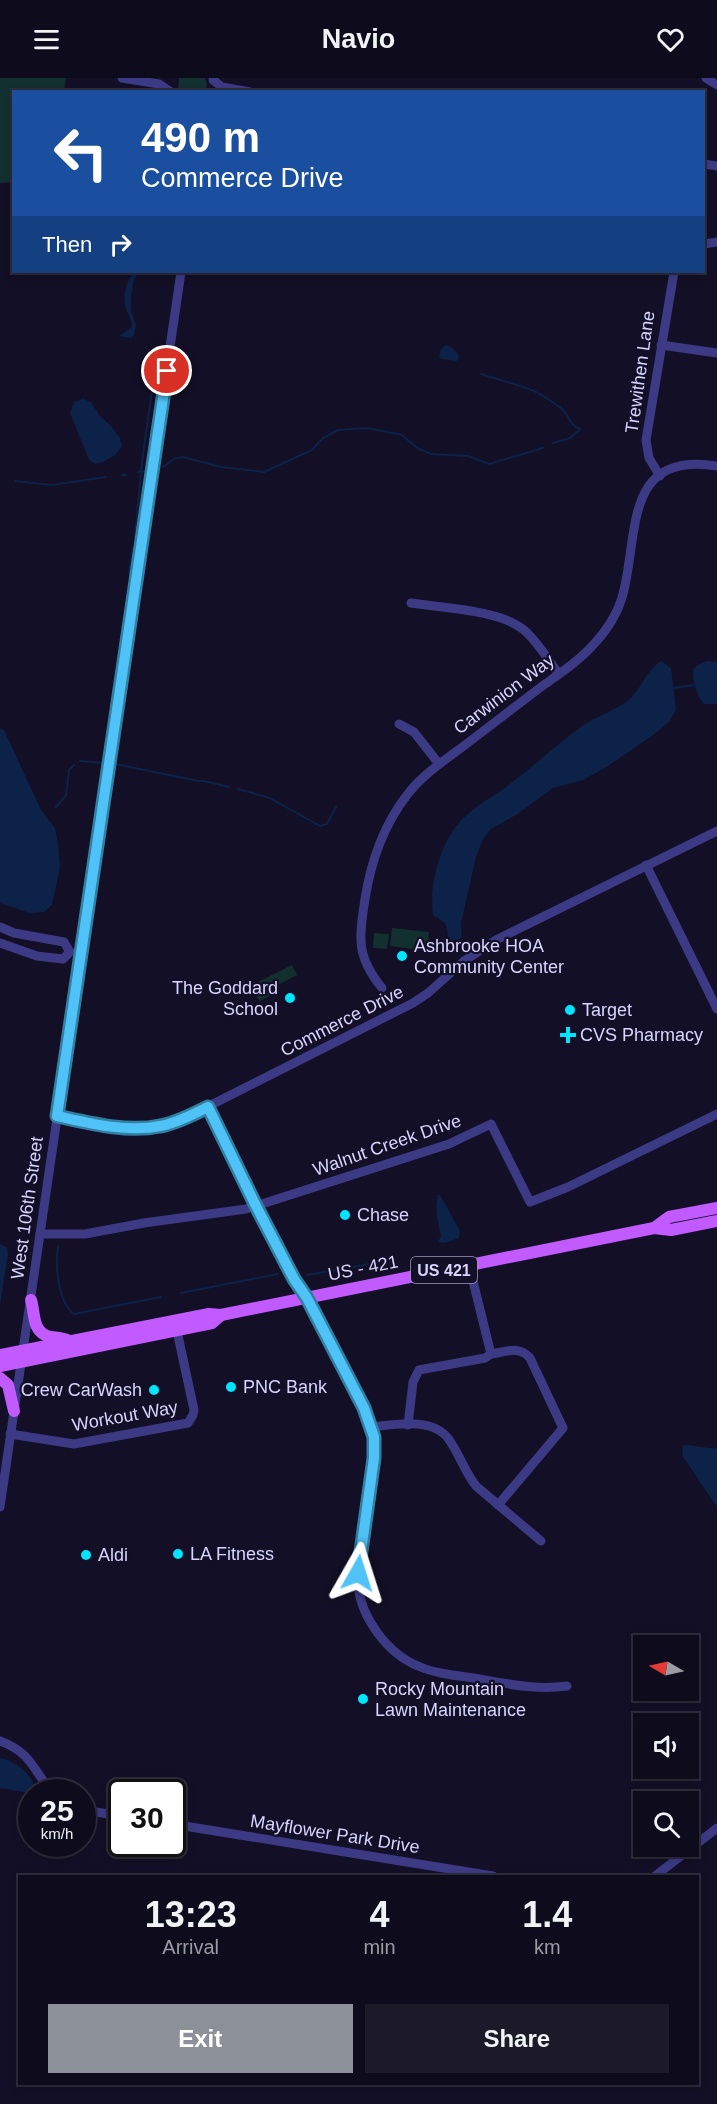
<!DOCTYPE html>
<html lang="en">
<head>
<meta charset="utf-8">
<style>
  :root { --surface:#0e0b1c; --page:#1c1929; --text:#f1f3f6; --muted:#9b9ba3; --line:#2e2b3b; --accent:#8c9099 }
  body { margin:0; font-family:Arial,sans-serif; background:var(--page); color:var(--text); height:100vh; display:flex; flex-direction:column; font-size:22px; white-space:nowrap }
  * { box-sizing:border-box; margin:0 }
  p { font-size:20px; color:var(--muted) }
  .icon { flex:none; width:33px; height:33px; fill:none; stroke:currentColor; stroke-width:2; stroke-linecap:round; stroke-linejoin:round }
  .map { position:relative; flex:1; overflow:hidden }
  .panel { position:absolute; left:18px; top:1797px; width:681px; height:210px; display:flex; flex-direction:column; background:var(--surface); border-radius:0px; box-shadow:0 3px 9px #0003,0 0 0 2px var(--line) }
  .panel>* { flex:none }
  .banner { position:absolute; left:12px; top:12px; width:693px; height:183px; border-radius:0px; box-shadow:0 3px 9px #0003,0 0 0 2px var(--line); background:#1a4fa0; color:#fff; overflow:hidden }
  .needle { width:39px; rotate:279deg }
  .tools { position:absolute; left:633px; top:1557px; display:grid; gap:12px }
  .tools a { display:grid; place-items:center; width:66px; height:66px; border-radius:0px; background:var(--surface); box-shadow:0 3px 9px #0003,0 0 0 2px var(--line); font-size:30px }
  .speed { position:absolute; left:18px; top:1701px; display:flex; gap:12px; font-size:30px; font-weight:700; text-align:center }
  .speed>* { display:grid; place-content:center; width:78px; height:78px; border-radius:50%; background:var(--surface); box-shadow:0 3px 9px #0003,0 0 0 2px var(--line); line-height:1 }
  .speed small { font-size:15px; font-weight:400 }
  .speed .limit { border:3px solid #111; border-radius:9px; background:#fff; color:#111 }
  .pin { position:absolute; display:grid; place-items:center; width:51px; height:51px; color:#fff; margin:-26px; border:3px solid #fff; border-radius:50%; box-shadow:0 2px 6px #0007 }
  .me { position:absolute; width:66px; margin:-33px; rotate:6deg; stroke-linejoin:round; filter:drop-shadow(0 0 4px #0008) }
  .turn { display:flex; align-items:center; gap:21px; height:126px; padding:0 30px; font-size:27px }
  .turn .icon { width:78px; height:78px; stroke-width:2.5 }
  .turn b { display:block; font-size:42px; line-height:51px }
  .then { display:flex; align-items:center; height:57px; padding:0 30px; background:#0003; gap:12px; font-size:22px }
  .eta { display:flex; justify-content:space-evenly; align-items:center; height:102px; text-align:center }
  .eta b { font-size:36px; font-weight:800; line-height:42px }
  .cta { display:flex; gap:12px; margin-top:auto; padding:12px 30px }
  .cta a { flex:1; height:69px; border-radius:0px; background:var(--accent); color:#fff; font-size:24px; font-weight:800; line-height:69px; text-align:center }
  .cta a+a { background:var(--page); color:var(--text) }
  header { display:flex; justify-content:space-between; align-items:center; height:78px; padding:0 30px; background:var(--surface); font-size:27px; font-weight:800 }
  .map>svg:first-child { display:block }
  .green { fill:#12302f }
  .water { fill:#0c2248 }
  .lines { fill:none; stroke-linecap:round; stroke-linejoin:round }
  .stream { stroke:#0c2248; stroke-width:2 }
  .minor { stroke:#3d3a85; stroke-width:9 }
  .major { stroke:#c25bff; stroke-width:12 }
  .route-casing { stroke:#337fa1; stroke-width:15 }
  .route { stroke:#4fc3f7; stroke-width:10 }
  .poi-dot { fill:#00e5ff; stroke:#130f26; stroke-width:2 }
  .labels { text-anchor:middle; stroke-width:4.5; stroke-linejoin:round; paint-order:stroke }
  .shield { fill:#130f26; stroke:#9e99be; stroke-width:1.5 }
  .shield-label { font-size:16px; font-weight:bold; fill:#d9d4ff }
  .street-label { font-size:18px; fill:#d9d4ff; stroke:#130f26 }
  .poi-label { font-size:18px; fill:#d9d4ff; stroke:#130f26; text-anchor:start }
</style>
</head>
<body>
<header><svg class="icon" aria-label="menu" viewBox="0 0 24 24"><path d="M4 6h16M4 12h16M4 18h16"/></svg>Navio<svg class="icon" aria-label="heart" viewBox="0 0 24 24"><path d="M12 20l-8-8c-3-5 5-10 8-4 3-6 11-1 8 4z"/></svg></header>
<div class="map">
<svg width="717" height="2026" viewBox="0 0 717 2026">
  <rect width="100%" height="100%" fill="#130f26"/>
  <g class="green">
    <path d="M0,0H66L64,13L14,14L13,104L0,105Z"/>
    <path d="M179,0H205L207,6L206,13H178Z"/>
    <path d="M392,850L429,854L427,873L390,868Z"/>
    <path d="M374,855L389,856L387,871L373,870Z"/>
    <path d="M292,887L297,897L270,911L272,917L259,923L252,907Z"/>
  </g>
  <g class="water">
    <path d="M134,194H139L134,201L131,218V233L136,248L134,257L131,260L119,258L132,249C132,242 128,237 126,231C122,219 126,203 134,194Z"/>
    <path d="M446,267C452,269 457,273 459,279L457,283L441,281L439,278L441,271Z"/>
    <path d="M83,321L91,324L99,337L111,348L120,360L122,368C115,379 107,383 95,386L89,382L70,335L74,324Z"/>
    <path d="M661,583L671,590L676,632L669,644L653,657L608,688L583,702L553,710L516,737L491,751L483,761L476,779L461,845L462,858L458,863L449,866L447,863L448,855L445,845L433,837C429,807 439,769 458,746C470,731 491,720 506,709C533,689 558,665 585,646C598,638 613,633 626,624C641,613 645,593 661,583Z"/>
    <path d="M707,583L717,584V626H704C696,617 693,604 693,592L698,587Z"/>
    <path d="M0,650L4,652L41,732L55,750L58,767L60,789L52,827L44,834L30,835L0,825Z"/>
    <path d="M438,1117H440L460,1153L459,1160L444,1165L438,1164L441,1158C438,1144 434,1131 438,1117Z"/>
    <path d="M0,1166L7,1169L8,1175L0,1227Z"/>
    <path d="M687,1367L717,1371V1429L682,1377L683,1368Z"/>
    <path d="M0,1680C15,1682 35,1699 36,1714L29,1715L0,1710Z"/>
  </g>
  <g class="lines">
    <g class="stream">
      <path d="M481,296C499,302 517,306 534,313C543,317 550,323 558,328C568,333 568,347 580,351L570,360L553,365"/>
      <path d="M163,389L174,381L183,379L221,389L264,394L312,372L323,360L338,352L367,350L402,357L417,370L431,376L468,378L489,386L543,370"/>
      <path d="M138,394L144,393"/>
      <path d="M122,397H126"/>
      <path d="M15,403L52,407L106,399"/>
      <path d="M135,459L142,384L155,291"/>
      <path d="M129,495L133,470"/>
      <path d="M673,610L695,607"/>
      <path d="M80,683L103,685"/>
      <path d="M115,686L199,703H204L229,709"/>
      <path d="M238,711L270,720L320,748L327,746L336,729"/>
      <path d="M56,729L66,717L69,692L74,687"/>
      <path d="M58,1168C55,1186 58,1225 74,1236L161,1219"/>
      <path d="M307,1197L381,1184"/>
      <path d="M181,1215L278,1196"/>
    </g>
    <g class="minor">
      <path d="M122,0L159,6L171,14"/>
      <path d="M706,0L717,7"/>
      <path d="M213,2L222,9L250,14"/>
      <path d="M704,86L717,88"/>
      <path d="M704,166L717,164"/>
      <path d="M661,267L717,275"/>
      <path d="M660,398L649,380L646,362L674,194"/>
      <path d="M411,525C443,530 500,532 524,552C538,564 548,582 559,596"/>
      <path d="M399,646L414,654L439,686"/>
      <path d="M646,787L717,931"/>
      <path d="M0,849L14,855L64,864L70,874"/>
      <path d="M0,865L37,878L63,881L70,874"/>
      <path d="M382,910C356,878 359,861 365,821C371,783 383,748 407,717C422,697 445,682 465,667C490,648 516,628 541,609C559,596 579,583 594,566C607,552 618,535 623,516C639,456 623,373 717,388"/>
      <path d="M208,1029L256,1128L294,1201L307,1220L364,1330L374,1359V1380C369,1419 355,1468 358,1507C361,1540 388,1576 418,1588C434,1595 451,1597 467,1599C501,1604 533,1613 567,1608"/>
      <path d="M57,1038C100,1047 145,1057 187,1039L413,925L428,915L464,883L496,862L717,753"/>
      <path d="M40,1156H85L144,1145L246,1131L449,1066L491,1046L530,1124L568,1109L717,1036"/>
      <path d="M491,1276C506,1274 519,1267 530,1280L563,1350L498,1427"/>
      <path d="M408,1347L413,1304L419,1292L485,1280L491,1276L469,1187"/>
      <path d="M372,1349C397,1346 435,1339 450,1363C460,1378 465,1394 476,1408L541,1463"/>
      <path d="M10,1356L74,1366L188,1345L193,1337L194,1332L177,1253"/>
      <path d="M0,1429L181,194"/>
      <path d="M0,1663C32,1675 32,1691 52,1714"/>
      <path d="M82,1732L122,1738"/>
      <path d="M172,1746L493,1798"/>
      <path d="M655,1798L717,1750"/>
    </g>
    <g class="major">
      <path d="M654,1150L669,1139L717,1130"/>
      <path d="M31,1222C35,1235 32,1252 47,1258C54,1260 60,1259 67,1262"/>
      <path d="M0,1277L209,1236L221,1237L654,1150L671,1152L717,1143"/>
      <path d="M0,1288L212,1245L221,1237"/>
      <path d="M0,1300L8,1307L14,1333"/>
    </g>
  </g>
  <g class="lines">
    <defs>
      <path id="route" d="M167,293L57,1038C89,1045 127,1055 160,1048C177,1045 193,1036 208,1029L256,1128L294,1201L307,1220L364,1330L374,1359V1380L358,1495"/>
    </defs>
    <use href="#route" class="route-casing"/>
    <use href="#route" class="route"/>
  </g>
  <g class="poi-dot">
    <circle cx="402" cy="878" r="6"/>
    <circle cx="290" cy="920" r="6"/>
    <circle cx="570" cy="932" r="6"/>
    <path d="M565 948h6v6h6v6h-6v6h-6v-6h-6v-6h6z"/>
    <circle cx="345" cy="1137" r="6"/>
    <circle cx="231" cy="1309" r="6"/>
    <circle cx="154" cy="1312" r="6"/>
    <circle cx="178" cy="1476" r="6"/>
    <circle cx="86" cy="1477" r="6"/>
    <circle cx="363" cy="1621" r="6"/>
  </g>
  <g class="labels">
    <rect class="shield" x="411" y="1179" width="66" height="26" rx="4.5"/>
    <g class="shield-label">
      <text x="444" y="1198">US 421</text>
    </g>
    <g class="street-label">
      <text transform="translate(640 294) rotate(-82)" y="6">Trewithen Lane</text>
      <text transform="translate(504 616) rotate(-37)" y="6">Carwinion Way</text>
      <text transform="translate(342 943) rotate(-27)" y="6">Commerce Drive</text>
      <text transform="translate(387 1067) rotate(-19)" y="6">Walnut Creek Drive</text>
      <text transform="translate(27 1130) rotate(-82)" y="6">West 106th Street</text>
      <text transform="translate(363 1190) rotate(-11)" y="6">US - 421</text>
      <text transform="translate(125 1338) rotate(-10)" y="6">Workout Way</text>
      <text transform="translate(335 1756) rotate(9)" y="6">Mayflower Park Drive</text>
    </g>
    <g class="poi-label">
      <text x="414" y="874">Ashbrooke HOA<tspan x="414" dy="21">Community Center</tspan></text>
      <text x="278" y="916" text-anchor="end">The Goddard<tspan x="278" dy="21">School</tspan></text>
      <text x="582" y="938">Target</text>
      <text x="580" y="963">CVS Pharmacy</text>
      <text x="357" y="1143">Chase</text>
      <text x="243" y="1315">PNC Bank</text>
      <text x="142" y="1318" text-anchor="end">Crew CarWash</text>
      <text x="190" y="1482">LA Fitness</text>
      <text x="98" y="1483">Aldi</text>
      <text x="375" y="1617">Rocky Mountain<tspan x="375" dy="21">Lawn Maintenance</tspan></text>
    </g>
  </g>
</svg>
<div class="tools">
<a><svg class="needle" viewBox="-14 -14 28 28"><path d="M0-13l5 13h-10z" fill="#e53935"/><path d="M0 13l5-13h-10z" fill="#9b9ba3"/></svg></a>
<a><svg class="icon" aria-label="sound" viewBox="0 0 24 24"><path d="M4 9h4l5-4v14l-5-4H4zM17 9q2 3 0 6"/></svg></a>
<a><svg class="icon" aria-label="search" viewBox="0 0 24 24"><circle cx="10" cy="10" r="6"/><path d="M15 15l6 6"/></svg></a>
</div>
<div class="speed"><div>25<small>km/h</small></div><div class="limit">30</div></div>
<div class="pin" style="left:167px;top:293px;background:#d93025"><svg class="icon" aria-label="arrive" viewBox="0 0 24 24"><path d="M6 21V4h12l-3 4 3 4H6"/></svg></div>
<svg class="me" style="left:358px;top:1495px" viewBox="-20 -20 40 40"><path d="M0-17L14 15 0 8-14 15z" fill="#4fc3f7" stroke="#fff" stroke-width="4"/></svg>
<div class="banner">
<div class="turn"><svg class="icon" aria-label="left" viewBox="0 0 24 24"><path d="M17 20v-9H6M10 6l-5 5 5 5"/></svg><div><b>490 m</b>Commerce Drive</div></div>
<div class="then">Then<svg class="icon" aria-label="right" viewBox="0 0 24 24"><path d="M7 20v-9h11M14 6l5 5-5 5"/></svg></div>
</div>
<section class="panel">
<div class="eta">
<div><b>13:23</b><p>Arrival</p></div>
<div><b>4</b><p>min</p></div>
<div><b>1.4</b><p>km</p></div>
</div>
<div class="cta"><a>Exit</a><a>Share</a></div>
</section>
</div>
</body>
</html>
